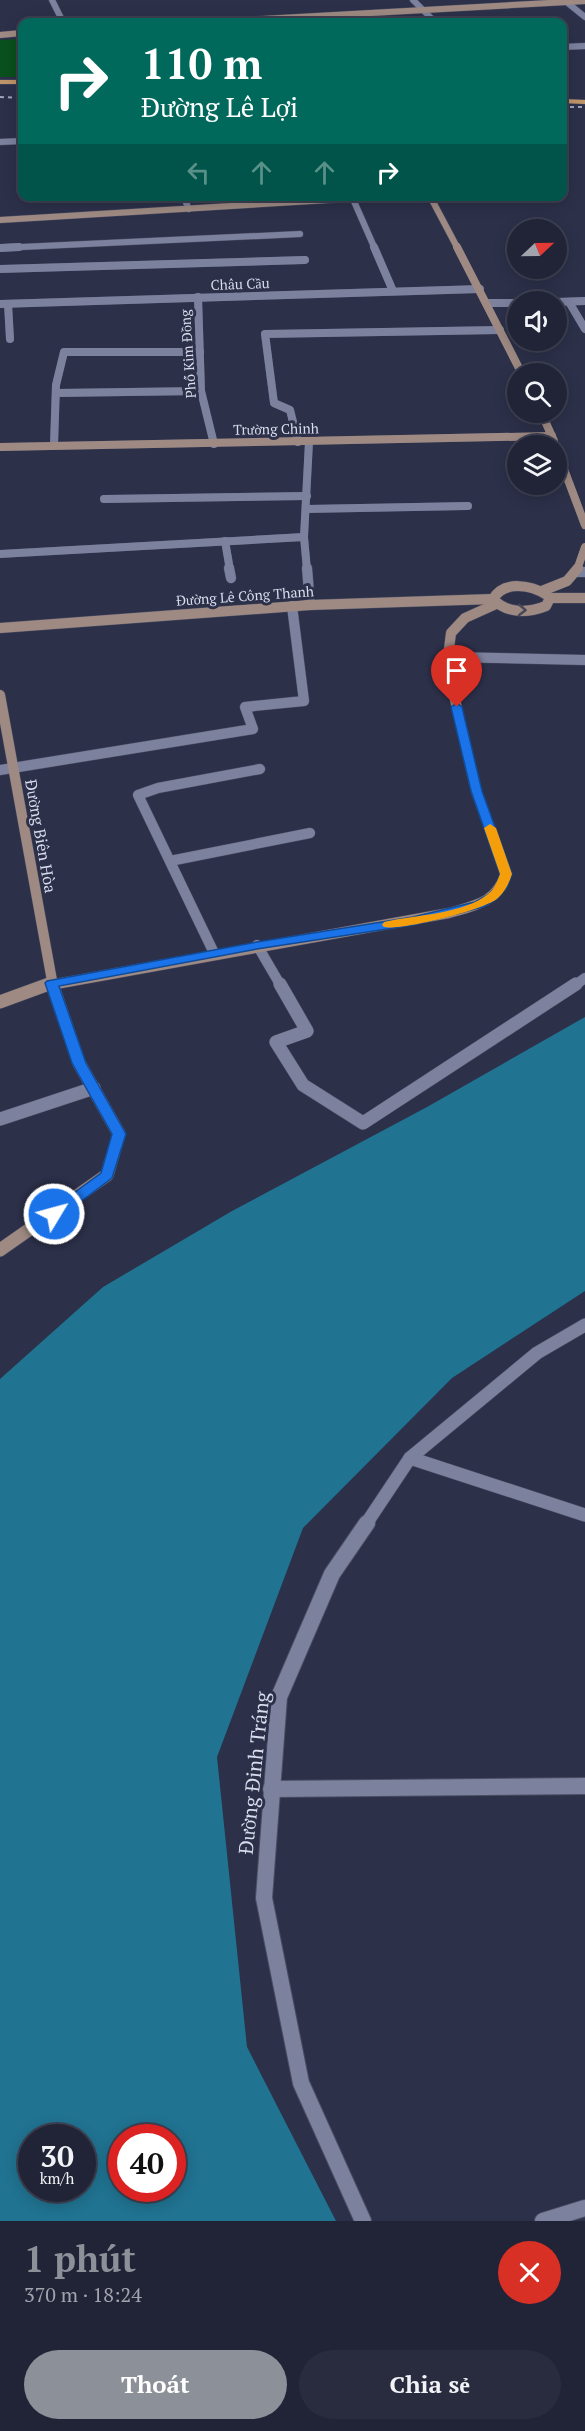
<!DOCTYPE html>
<html lang="vi">
<head>
<meta charset="utf-8">
<style>
  :root { --surface:#212437; --page:#292c3f; --text:#f1f3f6; --muted:#a2a4ad; --line:#3e4152; --accent:#8c9099 }
  body { margin:0; font-family:"PT Serif",serif; background:var(--page); color:var(--text); height:100vh; display:flex; flex-direction:column; font-size:22px; white-space:nowrap }
  * { box-sizing:border-box; margin:0 }
  p { font-size:20px; color:var(--muted) }
  .icon { flex:none; width:33px; height:33px; fill:none; stroke:currentColor; stroke-width:2; stroke-linecap:round; stroke-linejoin:round }
  .map { position:relative; height:2221px; overflow:hidden }
  .side { display:flex; flex-direction:column; background:var(--surface); flex:1 }
  .side>* { flex:none }
  .hud { position:absolute; left:18px; top:18px; width:549px; height:183px; border-radius:12px; box-shadow:0 3px 15px #0003,0 0 0 2px var(--line); background:#00695c; color:#fff; overflow:hidden }
  .needle { width:39px; rotate:68deg }
  .buttons { position:absolute; left:507px; top:219px; display:grid; gap:12px }
  .buttons a { display:grid; place-items:center; width:60px; height:60px; border-radius:50%; background:var(--surface); box-shadow:0 3px 15px #0003,0 0 0 2px var(--line); font-size:30px }
  .speed { position:absolute; left:18px; top:2124px; display:flex; gap:12px; font-size:30px; font-weight:700; text-align:center }
  .speed>* { display:grid; place-content:center; width:78px; height:78px; border-radius:50%; background:var(--surface); box-shadow:0 3px 15px #0003,0 0 0 2px var(--line); line-height:1 }
  .speed small { font-size:15px; font-weight:400 }
  .speed .limit { border:9px solid #d22; background:#fff; color:#111 }
  .pin { position:absolute; display:grid; place-items:center; width:51px; height:51px; color:#fff; margin:-62px -26px; border-radius:50% 50% 50% 0; rotate:-45deg; box-shadow:0 0 6px #0007 }
  .pin .icon { rotate:45deg }
  .me { position:absolute; width:66px; margin:-33px; rotate:53deg; stroke-linejoin:round; filter:drop-shadow(0 0 4px #0008) }
  .turn { display:flex; align-items:center; gap:21px; height:126px; padding:0 24px; font-size:27px }
  .turn .icon { width:78px; height:78px; stroke-width:2.5 }
  .turn b { display:block; font-size:42px; line-height:51px }
  .lanes { display:flex; align-items:center; height:57px; padding:0 24px; background:#0003; justify-content:center; gap:30px; direction:ltr }
  .lanes .off { opacity:.35 }
  .round { display:grid; place-items:center; flex:none; width:63px; height:63px; border-radius:32px; background:var(--page) }
  .summary { display:flex; align-items:center; justify-content:space-between; height:102px; padding:0 24px }
  h1 { font-size:36px; font-weight:700; line-height:45px; color:var(--accent) }
  .action { display:flex; gap:12px; margin-top:auto; padding:12px 24px }
  .action a { flex:1; height:69px; border-radius:36px; background:var(--accent); color:#fff; font-size:24px; font-weight:700; line-height:69px; text-align:center }
  .action a+a { background:var(--page); color:var(--text) }
  .map>svg:first-child { display:block }
  .green { fill:#09501c }
  .water { fill:#207391; fill-rule:evenodd }
  .lines { fill:none; stroke-linecap:round; stroke-linejoin:round }
  .street-far4-casing { stroke:#4c4e63; stroke-width:7 }
  .street-far3-casing { stroke:#4c4e63; stroke-width:8 }
  .street-far2-casing { stroke:#4c4e63; stroke-width:11 }
  .street-far1-casing { stroke:#4c4e63; stroke-width:14 }
  .street-casing { stroke:#4c4e63; stroke-width:18 }
  .secondary-far3-casing { stroke:#4c4e63; stroke-width:7 }
  .secondary-far2-casing { stroke:#4c4e63; stroke-width:8 }
  .secondary-far1-casing { stroke:#4c4e63; stroke-width:11 }
  .secondary-casing { stroke:#4c4e63; stroke-width:14 }
  .primary-casing { stroke:#4c4e63; stroke-width:1 }
  .street-far4 { stroke:#7c819e; stroke-width:6 }
  .street-far3 { stroke:#7c819e; stroke-width:8 }
  .street-far2 { stroke:#7c819e; stroke-width:10 }
  .street-far1 { stroke:#7c819e; stroke-width:13 }
  .street { stroke:#7c819e; stroke-width:16 }
  .secondary-far3 { stroke:#9e8a83; stroke-width:6 }
  .secondary-far2 { stroke:#9e8a83; stroke-width:8 }
  .secondary-far1 { stroke:#9e8a83; stroke-width:10 }
  .secondary { stroke:#9e8a83; stroke-width:13 }
  .primary { fill:#bf9469; fill-rule:evenodd }
  .rail { stroke:#a1a4b8; stroke-width:2; stroke-dasharray:4 4; stroke-linecap:butt }
  .oneway { stroke:#484658 }
  .route { fill:#1a73e8; stroke:#114b97; stroke-width:1.5 }
  .slow { fill:#f59e0b }
  .labels { text-anchor:middle; stroke-width:6; stroke-linejoin:round; paint-order:stroke }
  .far-street-label { font-size:14px; fill:#d9dced; stroke:#2c3049 }
  .street-label { font-size:16px; fill:#d9dced; stroke:#2c3049 }
  .near-street-label { font-size:20px; fill:#d9dced; stroke:#2c3049 }
</style>
</head>
<body>
<div class="map">
<svg width="585" height="2221" viewBox="0 0 585 2221">
  <rect width="100%" height="100%" fill="#2c3049"/>
  <path class="green" d="M22,39V77H0V40Z"/>
  <path class="water" d="M585,1017V1291L452,1378L303,1528L217,1757L247,2047L336,2221H0V1379L103,1287L232,1211L427,1107ZM32,2138H82V2188H32ZM122,2138H172V2188H122Z"/>
  <g class="lines">
    <defs>
      <g id="street-far4">
        <path d="M52,0L63,22"/>
        <path d="M413,0L435,22"/>
        <path d="M564,0L585,17"/>
        <path d="M562,47L585,46"/>
        <path d="M0,142L22,141"/>
        <path d="M183,196L189,209"/>
        <path d="M353,199L375,249"/>
        <path d="M0,248L300,234"/>
      </g>
      <g id="street-far3">
        <path d="M374,247L393,291"/>
        <path d="M0,248L19,247"/>
        <path d="M0,269L305,260"/>
        <path d="M198,297L201,391L214,444"/>
        <path d="M556,302L585,301"/>
        <path d="M569,302L585,329"/>
        <path d="M487,303H518"/>
        <path d="M0,304L480,289"/>
        <path d="M8,304L10,339"/>
        <path d="M56,393L201,391"/>
        <path d="M298,442L290,410L274,403L265,334L500,330"/>
        <path d="M54,445L56,385L64,352H200"/>
        <path d="M104,499L307,496"/>
        <path d="M306,509L468,506"/>
        <path d="M225,541L230,570"/>
        <path d="M0,554L304,537"/>
        <path d="M307,570L304,537L309,442"/>
      </g>
      <g id="street-far2">
        <path d="M229,568L231,578"/>
        <path d="M307,568L310,605"/>
        <path d="M578,572H585"/>
        <path d="M448,657L585,660"/>
        <path d="M0,770L253,729L245,707L304,701L292,606"/>
        <path d="M170,861L310,833"/>
        <path d="M257,945L281,986"/>
        <path d="M214,953L138,795L158,788L260,769"/>
        <path d="M574,986L585,978"/>
      </g>
      <g id="street-far1">
        <path d="M280,984L307,1031L276,1042L303,1085L363,1123L576,984"/>
        <path d="M0,1119L94,1088"/>
        <path d="M410,1458L585,1515"/>
        <path d="M366,1524L410,1458L537,1353L585,1325"/>
      </g>
      <g id="street">
        <path d="M271,1789L585,1786"/>
        <path d="M363,2221L301,2083L264,1898L279,1697L332,1574L367,1523"/>
        <path d="M543,2221L585,2208"/>
      </g>
      <g id="secondary-far3">
        <path d="M211,22L585,1"/>
        <path d="M0,35L22,33"/>
        <path d="M430,196L458,249"/>
        <path d="M0,220L394,196"/>
      </g>
      <g id="secondary-far2">
        <path d="M457,247L522,374"/>
        <path d="M541,412L554,441"/>
        <path d="M0,447L552,436"/>
        <path d="M556,448L585,525"/>
        <path d="M577,570L585,547"/>
      </g>
      <g id="secondary-far1">
        <path d="M542,591L567,581L578,568"/>
        <path d="M550,598H585"/>
        <path d="M493,599C507,614 528,613 546,606L550,598"/>
        <path d="M493,599C504,580 531,585 547,595"/>
        <path d="M0,628L310,605L493,599"/>
        <path d="M0,695L53,986"/>
        <path d="M45,986L449,913C477,905 495,903 506,874L476,791L447,665L451,633L465,618L496,604"/>
      </g>
      <g id="secondary">
        <path d="M0,1002L49,984"/>
        <path d="M0,1250L107,1175L119,1134L79,1063L52,984"/>
      </g>
      <g id="primary">
        <rect x="0" y="80" width="22" height="4"/>
        <path d="M562,99L585,100V104L562,103Z"/>
      </g>
    </defs>
    <use href="#street-far4" class="street-far4-casing"/>
    <use href="#street-far3" class="street-far3-casing"/>
    <use href="#street-far2" class="street-far2-casing"/>
    <use href="#street-far1" class="street-far1-casing"/>
    <use href="#street" class="street-casing"/>
    <use href="#secondary-far3" class="secondary-far3-casing"/>
    <use href="#secondary-far2" class="secondary-far2-casing"/>
    <use href="#secondary-far1" class="secondary-far1-casing"/>
    <use href="#secondary" class="secondary-casing"/>
    <use href="#primary" class="primary-casing"/>
    <use href="#street-far4" class="street-far4"/>
    <use href="#street-far3" class="street-far3"/>
    <use href="#street-far2" class="street-far2"/>
    <use href="#street-far1" class="street-far1"/>
    <use href="#street" class="street"/>
    <use href="#secondary-far3" class="secondary-far3"/>
    <use href="#secondary-far2" class="secondary-far2"/>
    <use href="#secondary-far1" class="secondary-far1"/>
    <use href="#secondary" class="secondary"/>
    <use href="#primary" class="primary"/>
    <g class="rail">
      <path d="M0,97L22,98"/>
      <path d="M562,107H585"/>
    </g>
  </g>
  <defs><path id="oneway-chevron" d="M-2-3.5L2.5 0L-2 3.5" fill="none" stroke-width="1.6" stroke-linecap="round" stroke-linejoin="round" transform="scale(1.5)"/></defs>
  <use class="oneway" href="#oneway-chevron" transform="translate(522 610) rotate(1)"/>
  <path class="route" d="M457,703L462,707L482,791L512,874L507,887L497,899L483,907L413,925L257,949L59,986L86,1063L126,1134L112,1178L60,1217H49L47,1214L49,1211L101,1173L112,1134L72,1063L45,983L47,981L257,942L413,917L475,902L489,894L496,886L500,874L471,791L451,707Z"/>
  <path class="slow" d="M490,824L496,828L512,874C509,883 505,892 498,898C485,910 400,931 384,927L382,925L384,922C414,915 464,914 488,894C495,889 497,881 500,874L484,828Z"/>
  <g class="labels">
    <g class="far-street-label">
      <text transform="translate(240 284) rotate(-2)" y="5">Châu Cầu</text>
      <text transform="translate(188 354) rotate(-94)" y="5">Phố Kim Đồng</text>
      <text transform="translate(276 429) rotate(-1)" y="5">Trường Chinh</text>
      <text transform="translate(245 596) rotate(-4)" y="5">Đường Lê Công Thanh</text>
    </g>
    <g class="street-label">
      <text transform="translate(41 836) rotate(80)" y="6">Đường Biên Hòa</text>
    </g>
    <g class="near-street-label">
      <text transform="translate(254 1773) rotate(-84)" y="7">Đường Đinh Tráng</text>
    </g>
  </g>
</svg>
<div class="buttons">
<a><svg class="needle" viewBox="-14 -14 28 28"><path d="M0-13l5 13h-10z" fill="#e53935"/><path d="M0 13l5-13h-10z" fill="#a2a4ad"/></svg></a>
<a><svg class="icon" aria-label="sound" viewBox="0 0 24 24"><path d="M4 9h4l5-4v14l-5-4H4zM17 9q2 3 0 6"/></svg></a>
<a><svg class="icon" aria-label="search" viewBox="0 0 24 24"><circle cx="10" cy="10" r="6"/><path d="M15 15l6 6"/></svg></a>
<a><svg class="icon" aria-label="layers" viewBox="0 0 24 24"><path d="M12 4l9 5-9 5-9-5zM3 14l9 5 9-5"/></svg></a>
</div>
<div class="speed"><div>30<small>km/h</small></div><div class="limit">40</div></div>
<div class="pin" style="left:457px;top:707px;background:#d93025"><svg class="icon" aria-label="arrive" viewBox="0 0 24 24"><path d="M6 21V4h12l-3 4 3 4H6"/></svg></div>
<svg class="me" style="left:54px;top:1214px" viewBox="-20 -20 40 40"><circle r="17" fill="#1a73e8" stroke="#fff" stroke-width="3"/><path d="M0-11L8 9 0 5-8 9z" fill="#fff"/></svg>
<div class="hud">
<div class="turn"><svg class="icon" aria-label="right" viewBox="0 0 24 24"><path d="M7 20v-9h11M14 6l5 5-5 5"/></svg><div><b>110 m</b>Đường Lê Lợi</div></div>
<div class="lanes"><svg class="icon off" aria-label="left" viewBox="0 0 24 24"><path d="M17 20v-9H6M10 6l-5 5 5 5"/></svg><svg class="icon off" aria-label="ahead" viewBox="0 0 24 24"><path d="M12 20V5M6 11l6-6 6 6"/></svg><svg class="icon off" aria-label="ahead" viewBox="0 0 24 24"><path d="M12 20V5M6 11l6-6 6 6"/></svg><svg class="icon" aria-label="right" viewBox="0 0 24 24"><path d="M7 20v-9h11M14 6l5 5-5 5"/></svg></div>
</div>
</div>
<section class="side">
<div class="summary"><div><h1>1 phút</h1><p>370 m · 18:24</p></div><a class="round" style="background:#d93025;color:#fff"><svg class="icon" aria-label="close" viewBox="0 0 24 24"><path d="M6 6l12 12M18 6L6 18"/></svg></a></div>
<div class="action"><a>Thoát</a><a>Chia sẻ</a></div>
</section>
</body>
</html>
